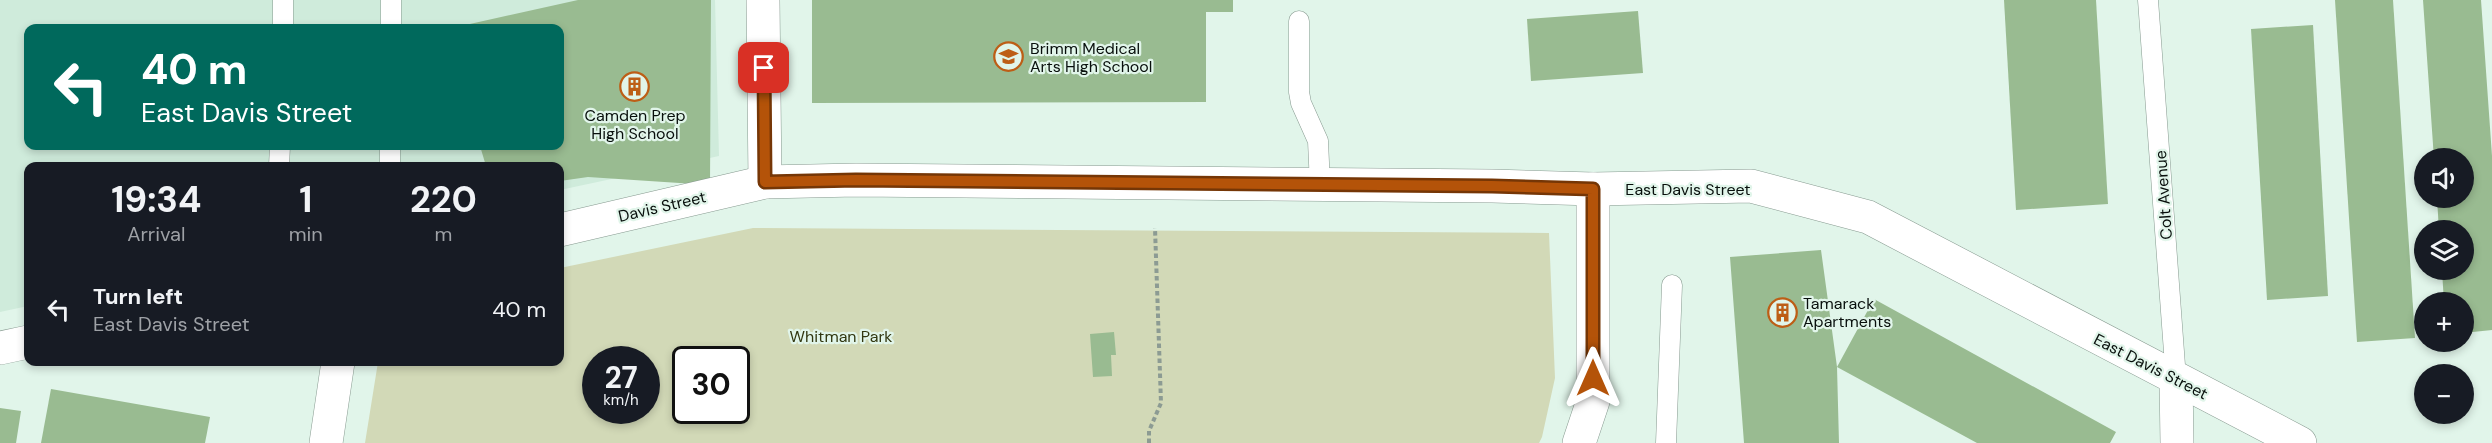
<!DOCTYPE html>
<html lang="en">
<head>
<meta charset="utf-8">
<style>
  :root { --surface:#171b24; --page:#242831; --text:#f1f3f6; --muted:#9ea1a6 }
  body { margin:0; font-family:"DM Sans",sans-serif; background:var(--page); color:var(--text); height:100vh; display:flex; flex-direction:column; font-size:22px; white-space:nowrap }
  * { box-sizing:border-box; margin:0 }
  p { font-size:20px; color:var(--muted) }
  .icon { flex:none; width:33px; height:33px; fill:none; stroke:currentColor; stroke-width:2; stroke-linecap:round; stroke-linejoin:round }
  .map { position:relative; flex:1; overflow:hidden }
  .panel { position:absolute; left:24px; top:162px; width:540px; height:204px; display:flex; flex-direction:column; background:var(--surface); border-radius:12px; box-shadow:0 3px 9px #0003 }
  .panel>* { flex:none }
  .banner { position:absolute; left:24px; top:24px; width:540px; height:126px; border-radius:12px; box-shadow:0 3px 9px #0003; background:#00695c; color:#fff; overflow:hidden }
  .buttons { position:absolute; left:2414px; top:148px; display:grid; gap:12px }
  .buttons a { display:grid; place-items:center; width:60px; height:60px; border-radius:50%; background:var(--surface); box-shadow:0 3px 9px #0003; font-size:30px }
  .speed { position:absolute; left:582px; top:346px; display:flex; gap:12px; font-size:30px; font-weight:700; text-align:center }
  .speed>* { display:grid; place-content:center; width:78px; height:78px; border-radius:50%; background:var(--surface); box-shadow:0 3px 9px #0003; line-height:1 }
  .speed small { font-size:15px; font-weight:400 }
  .speed .limit { border:3px solid #111; border-radius:9px; background:#fff; color:#111 }
  .pin { position:absolute; display:grid; place-items:center; width:51px; height:51px; color:#fff; margin:-26px; border-radius:12px; box-shadow:0 3px 9px #0006 }
  .me { position:absolute; width:66px; margin:-33px; rotate:0deg; stroke-linejoin:round; filter:drop-shadow(0 0 4px #0008) }
  .turn { display:flex; align-items:center; gap:21px; height:126px; padding:0 18px; font-size:27px }
  .turn .icon { width:78px; height:78px; stroke-width:2.5 }
  .turn b { display:block; font-size:42px; line-height:51px }
  .eta { display:flex; justify-content:space-evenly; align-items:center; height:102px; text-align:center }
  .eta b { font-size:36px; font-weight:700; line-height:42px }
  ul { padding:0; list-style:none }
  li { display:flex; align-items:center; gap:18px; height:90px; padding:0 18px }
  li div { flex:1 }
  li b { display:block; font-size:22px }
  li em { font-style:normal }
  .map>svg:first-child { display:block }
  .built { fill:#cfebdb; fill-rule:evenodd }
  .green { fill:#d2d9b7; fill-rule:evenodd }
  .building { fill:#99bb91 }
  .lines { fill:none; stroke-linecap:round; stroke-linejoin:round }
  .service-casing { stroke:#879a90; stroke-width:21 }
  .minor-casing { stroke:#879a90; stroke-width:34 }
  .path { stroke:#8c9b93; stroke-width:4; stroke-dasharray:4.5 3; stroke-linecap:butt }
  .service { stroke:#fff; stroke-width:20 }
  .minor { stroke:#fff; stroke-width:33 }
  .route-casing { stroke:#753606; stroke-width:15 }
  .route { stroke:#b45309; stroke-width:10 }
  .labels { text-anchor:middle; stroke-width:4.5; stroke-linejoin:round; paint-order:stroke }
  .poi-label { font-size:16px; fill:#080f0c; stroke:#e1f5ea; text-anchor:start }
  .street-label { font-size:16px; fill:#080f0c; stroke:#e1f5ea }
  .park-label { font-size:16px; fill:#313710; stroke:#e1f5ea }
</style>
</head>
<body>
<div class="map">
<svg width="2492" height="443" viewBox="0 0 2492 443">
  <rect width="100%" height="100%" fill="#e1f5ea"/>
  <path class="built" d="M0,0H715L719,156L560,190V166H28V306L0,312ZM28,28H560V146H28Z"/>
  <path class="green" d="M753,228L1549,233L1555,378L1542,437L1539,443H365L378,362H560V268ZM596,360H646V411H596ZM686,360H736V411H686Z"/>
  <g class="building">
    <path d="M578,0H711L710,185L588,177L560,181V166H486L480,146H560V28H452Z"/>
    <path d="M812,0H1233V12H1206V102L812,103Z"/>
    <path d="M2004,0H2096L2108,204L2016,210Z"/>
    <path d="M2335,0H2393L2415,338L2357,342Z"/>
    <path d="M2423,0H2481L2492,156V330L2463,333V303H2444L2442,270H2463V231H2439L2437,198H2463V159H2434Z"/>
    <path d="M1638,11L1643,73L1531,81L1527,19Z"/>
    <path d="M2313,25L2328,296L2267,300L2251,29Z"/>
    <path d="M1821,250L1837,367L1874,299L2116,432L2110,443H1977L1837,367L1839,443H1744L1730,257Z"/>
    <path d="M1114,332L1116,355H1111L1112,376L1093,377L1090,334Z"/>
    <path d="M51,389L210,417L205,443H41Z"/>
    <path d="M0,408L21,411L16,443H0Z"/>
  </g>
  <g class="lines">
    <defs>
      <g id="service">
        <path d="M2148,0L2176,379"/>
        <path d="M1299,21V92L1301,103L1318,141L1320,185"/>
        <path d="M283,28V0"/>
        <path d="M391,28V0"/>
        <path d="M279,166L280,146"/>
        <path d="M390,166V146"/>
        <path d="M1666,443L1672,285"/>
      </g>
      <g id="minor">
        <path d="M763,0L765,182"/>
        <path d="M560,230L765,182L856,180L1492,186L1593,189L1751,186L1868,217L2300,443"/>
        <path d="M0,348L28,342"/>
        <path d="M2176,379L2177,443"/>
        <path d="M326,443L338,362"/>
        <path d="M1579,443L1593,401V189"/>
      </g>
    </defs>
    <use href="#service" class="service-casing"/>
    <use href="#minor" class="minor-casing"/>
    <path class="path" d="M1149,443V431L1161,403L1155,228"/>
    <use href="#service" class="service"/>
    <use href="#minor" class="minor"/>
  </g>
  <g class="lines">
    <defs>
      <path id="route" d="M764,68L765,182L856,180L1492,186L1593,189V378"/>
    </defs>
    <use href="#route" class="route-casing"/>
    <use href="#route" class="route"/>
  </g>
  <defs>
    <symbol id="school-ring" viewBox="-11 -11 22 22"><circle r="9.5" fill="#e1f5ea" stroke="#bd5e16" stroke-width="1.5"/><path d="M0-5L7-2L0 1L-7-2ZM-4 1L0 2.5L4 1V4Q0 6-4 4Z" fill="#bd5e16"/></symbol>
    <symbol id="building-ring" viewBox="-11 -11 22 22"><circle r="9.5" fill="#e1f5ea" stroke="#bd5e16" stroke-width="1.5"/><path d="M-4-6H4V6H1V3H-1V6H-4ZM-2.5-4.3h1.7v1.8h-1.7ZM.8-4.3h1.7v1.8H.8ZM-2.5-1h1.7V.8h-1.7ZM.8-1h1.7V.8H.8Z" fill="#bd5e16"/></symbol>
  </defs>
  <g fill-rule="evenodd">
    <use href="#school-ring" x="992" y="40" width="33" height="33"/>
    <use href="#building-ring" x="618" y="70" width="33" height="33"/>
    <use href="#building-ring" x="1766" y="296" width="33" height="33"/>
  </g>
  <g class="labels">
    <g class="poi-label">
      <text x="1030" y="54">Brimm Medical<tspan x="1030" dy="18">Arts High School</tspan></text>
      <text x="635" y="121" text-anchor="middle">Camden Prep<tspan x="635" dy="18">High School</tspan></text>
      <text x="1803" y="309">Tamarack<tspan x="1803" dy="18">Apartments</tspan></text>
    </g>
    <g class="street-label">
      <text x="1688" y="195">East Davis Street</text>
      <text transform="translate(2163 195) rotate(-94)" y="6">Colt Avenue</text>
      <text transform="translate(662 206) rotate(-13)" y="6">Davis Street</text>
      <text transform="translate(2151 366) rotate(27)" y="6">East Davis Street</text>
    </g>
    <g class="park-label">
      <text x="841" y="342">Whitman Park</text>
    </g>
  </g>
</svg>
<div class="buttons">
<a><svg class="icon" aria-label="sound" viewBox="0 0 24 24"><path d="M4 9h4l5-4v14l-5-4H4zM17 9q2 3 0 6"/></svg></a>
<a><svg class="icon" aria-label="layers" viewBox="0 0 24 24"><path d="M12 4l9 5-9 5-9-5zM3 14l9 5 9-5"/></svg></a>
<a>+</a>
<a>−</a>
</div>
<div class="speed"><div>27<small>km/h</small></div><div class="limit">30</div></div>
<div class="pin" style="left:764px;top:68px;background:#d93025"><svg class="icon" aria-label="arrive" viewBox="0 0 24 24"><path d="M6 21V4h12l-3 4 3 4H6"/></svg></div>
<svg class="me" style="left:1593px;top:378px" viewBox="-20 -20 40 40"><path d="M0-17L14 15 0 8-14 15z" fill="#b45309" stroke="#fff" stroke-width="4"/></svg>
<div class="banner">
<div class="turn"><svg class="icon" aria-label="left" viewBox="0 0 24 24"><path d="M17 20v-9H6M10 6l-5 5 5 5"/></svg><div><b>40 m</b>East Davis Street</div></div>
</div>
<section class="panel">
<div class="eta">
<div><b>19:34</b><p>Arrival</p></div>
<div><b>1</b><p>min</p></div>
<div><b>220</b><p>m</p></div>
</div>
<ul>
<li><svg class="icon" aria-label="left" viewBox="0 0 24 24"><path d="M17 20v-9H6M10 6l-5 5 5 5"/></svg><div><b>Turn left</b><p>East Davis Street</p></div><em>40 m</em></li>
</ul>
</section>
</div>
</body>
</html>
